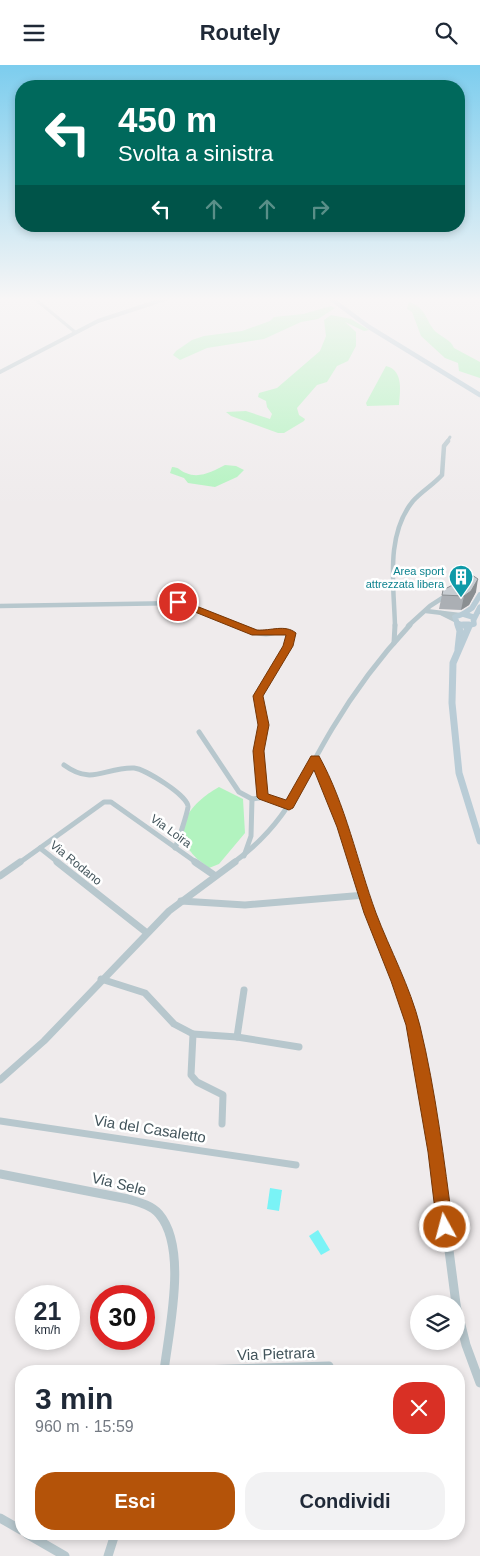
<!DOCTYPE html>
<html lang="it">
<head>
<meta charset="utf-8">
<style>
  :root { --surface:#fff; --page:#f2f2f3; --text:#1f2937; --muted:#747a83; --accent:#b45309 }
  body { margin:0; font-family:Helvetica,sans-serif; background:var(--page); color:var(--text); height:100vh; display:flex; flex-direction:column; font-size:19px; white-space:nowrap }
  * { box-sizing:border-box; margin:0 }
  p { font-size:16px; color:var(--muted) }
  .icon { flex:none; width:28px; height:28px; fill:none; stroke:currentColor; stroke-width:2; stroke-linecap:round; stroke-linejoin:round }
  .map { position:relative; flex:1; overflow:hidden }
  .drawer { position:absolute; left:15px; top:1300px; width:450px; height:175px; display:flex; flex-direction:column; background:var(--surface); border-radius:20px; box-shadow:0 2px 8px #0003 }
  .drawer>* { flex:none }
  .banner { position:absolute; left:15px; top:15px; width:450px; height:152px; border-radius:20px; box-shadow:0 2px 8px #0003; background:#00695c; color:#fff; overflow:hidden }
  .fabs { position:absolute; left:410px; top:1230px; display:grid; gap:10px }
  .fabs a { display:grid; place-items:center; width:55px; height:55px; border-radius:50%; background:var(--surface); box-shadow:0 2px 8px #0003; font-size:25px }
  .speed { position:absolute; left:15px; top:1220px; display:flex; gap:10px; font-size:25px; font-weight:700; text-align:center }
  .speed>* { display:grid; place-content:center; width:65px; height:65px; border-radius:50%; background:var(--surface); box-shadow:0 2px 8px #0003; line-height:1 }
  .speed small { font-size:12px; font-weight:400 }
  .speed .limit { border:8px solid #d22; background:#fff; color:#111 }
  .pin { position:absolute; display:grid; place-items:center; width:42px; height:42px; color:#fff; margin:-21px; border:2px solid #fff; border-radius:50%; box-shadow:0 1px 5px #0007 }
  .me { position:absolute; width:55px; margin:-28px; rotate:353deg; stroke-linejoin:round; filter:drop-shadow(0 0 4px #0008) }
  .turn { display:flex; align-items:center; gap:18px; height:105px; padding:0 20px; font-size:22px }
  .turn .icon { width:65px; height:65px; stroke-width:2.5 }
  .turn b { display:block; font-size:35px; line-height:42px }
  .lanes { display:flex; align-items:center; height:48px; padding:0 20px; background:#0003; justify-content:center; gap:25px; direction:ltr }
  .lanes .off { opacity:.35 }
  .round { display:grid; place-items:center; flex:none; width:52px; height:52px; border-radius:20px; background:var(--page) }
  .headline { display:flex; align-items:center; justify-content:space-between; height:85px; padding:0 20px }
  h1 { font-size:30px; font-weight:700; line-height:38px }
  .action { display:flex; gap:10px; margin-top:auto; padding:10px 20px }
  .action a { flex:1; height:58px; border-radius:20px; background:var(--accent); color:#fff; font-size:20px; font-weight:700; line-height:58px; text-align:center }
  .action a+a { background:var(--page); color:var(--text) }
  header { display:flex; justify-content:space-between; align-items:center; height:65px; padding:0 20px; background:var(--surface); font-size:22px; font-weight:700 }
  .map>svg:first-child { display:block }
  .green { fill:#b2f3bf }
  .water { fill:#7af3f6 }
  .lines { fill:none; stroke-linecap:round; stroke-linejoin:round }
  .minor-far4 { stroke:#b7c7cd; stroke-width:3 }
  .minor-far3 { stroke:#b7c7cd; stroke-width:4.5 }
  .minor-far2 { stroke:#b7c7cd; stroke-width:5 }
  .minor-far1 { stroke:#b7c7cd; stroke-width:7 }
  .minor { stroke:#b7c7cd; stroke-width:9 }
  .tertiary { stroke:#b7c7cd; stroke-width:4 }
  .secondary-far2 { stroke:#b9ccd6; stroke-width:4.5 }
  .secondary-far1 { stroke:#b9ccd6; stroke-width:5.5 }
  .secondary { stroke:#b9ccd6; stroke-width:7 }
  .wall { fill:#abafb4 }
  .shaded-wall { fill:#8b8f92 }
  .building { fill:#c7ccd1; stroke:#8b8f92 }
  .route { fill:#b45309; stroke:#753606 }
  .labels { text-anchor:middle; stroke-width:5; stroke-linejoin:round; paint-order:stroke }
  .far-culture-label { font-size:11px; fill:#0d838f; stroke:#fff; text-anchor:end }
  .street-label { font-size:12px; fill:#42545b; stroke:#fff }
  .near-street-label { font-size:15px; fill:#42545b; stroke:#fff }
</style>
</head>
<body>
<header><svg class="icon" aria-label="menu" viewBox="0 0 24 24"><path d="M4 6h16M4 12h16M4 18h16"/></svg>Routely<svg class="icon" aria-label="search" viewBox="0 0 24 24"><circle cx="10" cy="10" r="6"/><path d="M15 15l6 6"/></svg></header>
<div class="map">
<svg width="480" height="1491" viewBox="0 0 480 1491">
  <rect width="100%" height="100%" fill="#efebec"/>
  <g class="green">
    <path d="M409,237C428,244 425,256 436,267C442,272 451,275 454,283L480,297V313L459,306L458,298L445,293L421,271L412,247L407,244Z"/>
    <path d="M331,241L335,243L318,254L301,257L264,274L207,283L180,295L173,290L176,286L192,275L204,271L242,266L270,256L274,252L303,249Z"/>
    <path d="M331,250L351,254L369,265L364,266L345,257L356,267V281L348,296L337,301L327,317L317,320L297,343L299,350L305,354L304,356L284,368H278L231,351L226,347L246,346L270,354L272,349L267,342L266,336L258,332L259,328L277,323L320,286L326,271L324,255Z"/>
    <path d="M386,301C404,305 400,327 399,340L367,341L366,338Z"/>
    <path d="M225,400L236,401L244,405L237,412L215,422L188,418L184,413L170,408L172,402C179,402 180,406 186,408C200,414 213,406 225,400Z"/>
    <path d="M219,722L243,734L245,768L219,799L209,803C203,798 195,793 191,787C169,760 197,734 219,722Z"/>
  </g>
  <g class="water">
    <path d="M270,1123L282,1125L279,1146L267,1144Z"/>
    <path d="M318,1165L330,1185L321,1190L309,1171Z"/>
  </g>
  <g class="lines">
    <g class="minor-far4">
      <path d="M34,233L75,267"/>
      <path d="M447,377L450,372"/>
    </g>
    <g class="minor-far3">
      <path d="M0,541L181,538L238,561"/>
      <path d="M426,546L459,550"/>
      <path d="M441,548L455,555"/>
      <path d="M395,561C394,521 385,470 413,436C422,426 433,420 442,410L444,381L448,376"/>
      <path d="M408,561L430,541L447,530"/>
    </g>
    <g class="minor-far2">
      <path d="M235,560C245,564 255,569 266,569C275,569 281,564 290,567L291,575L258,631L263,656L259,686L263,732"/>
      <path d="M394,578L395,560"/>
      <path d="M199,667L239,727L252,734L266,732L289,740"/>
      <path d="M315,694L343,762L354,798"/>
      <path d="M64,700C93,721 104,702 134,703C145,704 189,731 188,742C187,749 178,777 175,783"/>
      <path d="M244,791L251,771L252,734"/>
      <path d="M19,798L40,783"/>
      <path d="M59,798L40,783L104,737H111L197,798"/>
      <path d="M233,798C288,758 299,719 332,664C354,627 380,592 410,560"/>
    </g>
    <g class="minor-far1">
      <path d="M57,797L147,868"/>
      <path d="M195,797L214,810"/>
      <path d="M354,797L370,848L413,960L438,1102"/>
      <path d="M0,811L20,797"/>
      <path d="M181,836L245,840L365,830"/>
      <path d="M101,914L145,928L174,959L193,969L191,1010L197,1017L223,1030L222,1059"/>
      <path d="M193,969L237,972L244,925"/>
      <path d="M237,972L299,982"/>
      <path d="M0,1015L44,976L169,846L235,797"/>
      <path d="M0,1056L296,1100"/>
    </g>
    <g class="minor">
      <path d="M438,1101L456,1239"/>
      <path d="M0,1109L128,1134C138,1137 151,1140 159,1149C188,1183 169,1264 164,1306"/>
      <path d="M456,1240L466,1280L480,1318"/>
      <path d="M164,1306L329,1301"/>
      <path d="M0,1453L21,1465"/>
      <path d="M27,1469L65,1491"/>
      <path d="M108,1491L115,1469"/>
    </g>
    <path class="tertiary" d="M0,307L98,256L168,233"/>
    <path class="secondary-far2" d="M330,233L369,262L480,330"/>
    <g class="secondary-far1">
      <path d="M463,549L473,552L474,559L465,561L457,558L455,552Z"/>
      <path d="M463,549L472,543L480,530"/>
      <path d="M474,554L480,542"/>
      <path d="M457,558L458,561"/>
    </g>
    <g class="secondary">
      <path d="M458,560L460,566L458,584"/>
      <path d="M463,560H469"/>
      <path d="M469,561L453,598L452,638L459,708L480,776"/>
    </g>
  </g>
  <path class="wall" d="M443,525L476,527L469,540L461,545L439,544Z"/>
  <path class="shaded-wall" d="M478,514L476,527L469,540L461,545L464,531Z"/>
  <path class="building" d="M472,510L478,514L471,526L464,531L442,530L443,525Z"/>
  <linearGradient id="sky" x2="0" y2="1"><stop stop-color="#7ccdee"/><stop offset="0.53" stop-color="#f8f6f6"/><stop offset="1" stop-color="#f8f6f6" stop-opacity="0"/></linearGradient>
  <rect width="480" height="441" fill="url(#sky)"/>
  <path class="route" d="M175,535H181L257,565C271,566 285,559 296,568L293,581L263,631L269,660L264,686L268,729L286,735L311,691H319C346,740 357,796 376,848C390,885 410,921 420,961C436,1027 444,1095 453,1162L451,1168L445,1171L439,1168L437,1162L428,1087L406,960L391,916L364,848L337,762L314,705L293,743L289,745L259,734L257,732L253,686L258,660L253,631L283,581L286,570H252L175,539Z"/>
  <defs>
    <symbol id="building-pin" viewBox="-11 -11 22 30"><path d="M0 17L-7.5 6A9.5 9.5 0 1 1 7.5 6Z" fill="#0f9aa8" stroke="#fff"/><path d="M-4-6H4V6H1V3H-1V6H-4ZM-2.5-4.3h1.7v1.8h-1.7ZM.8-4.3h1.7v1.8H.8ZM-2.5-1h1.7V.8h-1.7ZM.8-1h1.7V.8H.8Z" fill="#fff"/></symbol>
  </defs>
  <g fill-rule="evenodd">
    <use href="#building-pin" x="447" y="498" width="28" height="38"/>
  </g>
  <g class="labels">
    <g class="far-culture-label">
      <text x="444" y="510">Area sport<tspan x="444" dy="13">attrezzata libera</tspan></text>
    </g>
    <g class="street-label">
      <text transform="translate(171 766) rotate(36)" y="4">Via Loira</text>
      <text transform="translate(76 798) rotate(39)" y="4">Via Rodano</text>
    </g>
    <g class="near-street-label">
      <text transform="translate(150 1064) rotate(9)" y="5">Via del Casaletto</text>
      <text transform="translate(119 1119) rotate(14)" y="5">Via Sele</text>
      <text transform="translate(276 1289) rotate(-2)" y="5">Via Pietrara</text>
    </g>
  </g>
</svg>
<div class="fabs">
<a><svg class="icon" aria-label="layers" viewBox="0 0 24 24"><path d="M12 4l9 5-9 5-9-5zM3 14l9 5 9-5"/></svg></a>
</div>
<div class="speed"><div>21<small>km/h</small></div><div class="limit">30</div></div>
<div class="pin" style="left:178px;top:537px;background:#d93025"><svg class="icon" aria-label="arrive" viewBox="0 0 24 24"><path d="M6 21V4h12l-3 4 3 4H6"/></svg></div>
<svg class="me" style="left:445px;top:1162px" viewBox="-20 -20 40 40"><circle r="17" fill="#b45309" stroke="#fff" stroke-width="3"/><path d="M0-11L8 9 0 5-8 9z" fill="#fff"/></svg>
<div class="banner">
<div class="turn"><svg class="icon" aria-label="left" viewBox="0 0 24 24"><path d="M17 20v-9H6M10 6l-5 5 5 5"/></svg><div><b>450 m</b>Svolta a sinistra</div></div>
<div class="lanes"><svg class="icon" aria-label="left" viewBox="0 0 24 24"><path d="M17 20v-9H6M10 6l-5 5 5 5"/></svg><svg class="icon off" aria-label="ahead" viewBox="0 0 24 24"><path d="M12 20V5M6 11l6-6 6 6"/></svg><svg class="icon off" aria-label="ahead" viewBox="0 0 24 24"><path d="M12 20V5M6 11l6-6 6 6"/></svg><svg class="icon off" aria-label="right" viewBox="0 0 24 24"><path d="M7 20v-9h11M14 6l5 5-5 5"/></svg></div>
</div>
<section class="drawer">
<div class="headline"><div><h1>3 min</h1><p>960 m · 15:59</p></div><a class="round" style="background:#d93025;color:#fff"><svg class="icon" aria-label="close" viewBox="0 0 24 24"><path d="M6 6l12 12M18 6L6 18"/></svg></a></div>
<div class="action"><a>Esci</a><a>Condividi</a></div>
</section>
</div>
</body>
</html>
